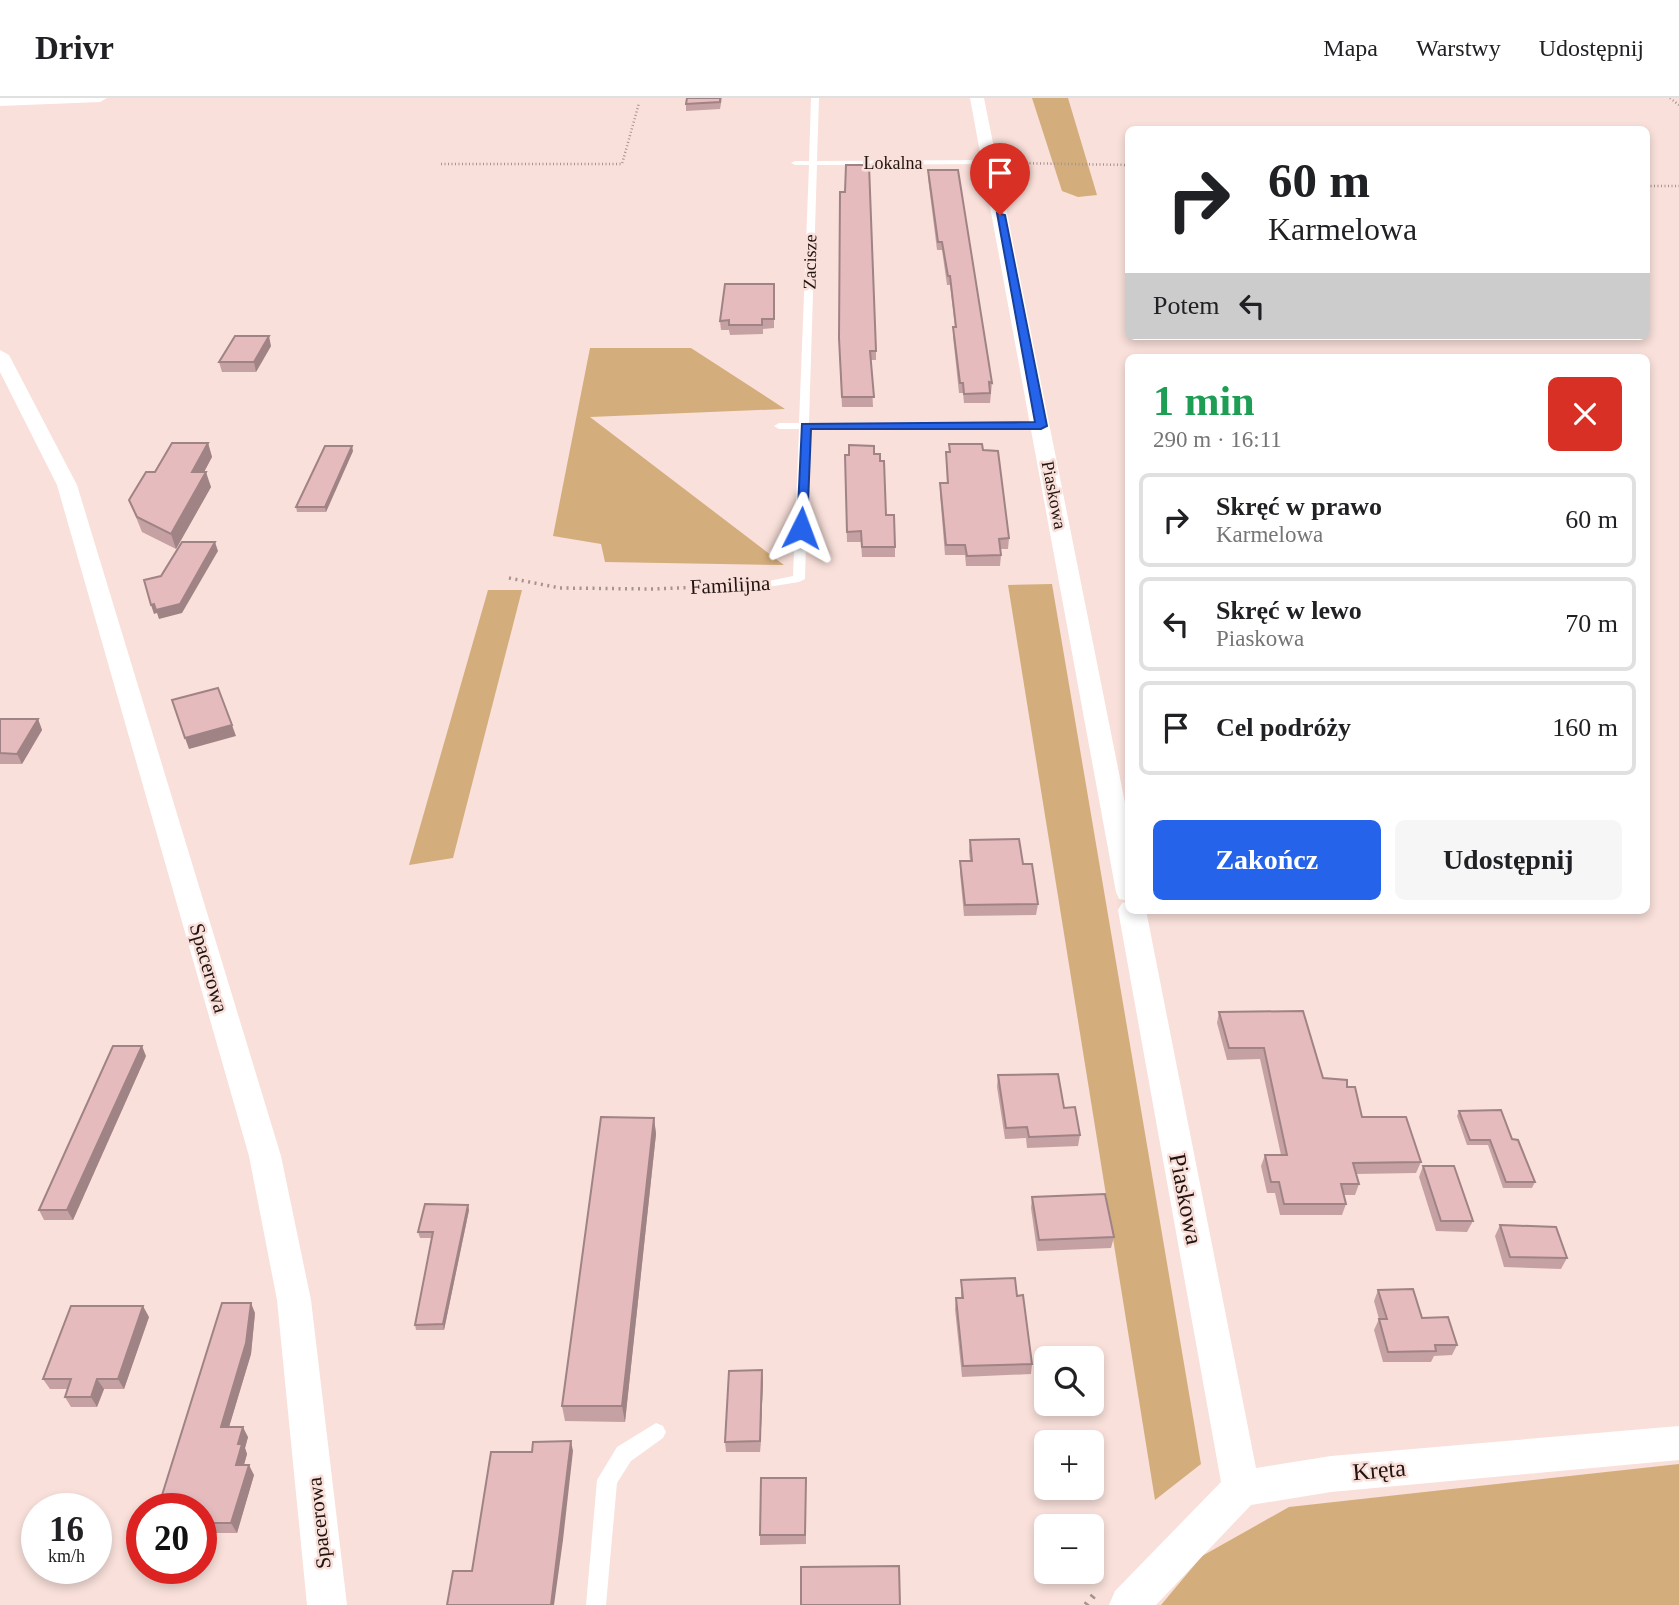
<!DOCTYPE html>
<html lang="pl">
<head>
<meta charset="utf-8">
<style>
  :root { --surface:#fff; --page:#f6f6f6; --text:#202124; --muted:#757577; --line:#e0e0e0; --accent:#2563eb }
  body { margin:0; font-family:"Times New Roman",serif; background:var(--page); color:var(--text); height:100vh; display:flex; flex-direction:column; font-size:26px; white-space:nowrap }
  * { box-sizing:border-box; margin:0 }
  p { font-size:23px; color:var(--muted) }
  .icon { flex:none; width:38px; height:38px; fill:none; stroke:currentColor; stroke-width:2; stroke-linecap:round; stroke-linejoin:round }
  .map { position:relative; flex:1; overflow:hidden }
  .side { position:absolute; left:1125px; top:256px; width:525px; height:560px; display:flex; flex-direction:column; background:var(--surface); border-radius:10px; box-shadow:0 4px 10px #0003 }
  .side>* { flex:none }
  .hud { position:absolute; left:1125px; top:28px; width:525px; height:214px; border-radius:10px; box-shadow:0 4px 10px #0003; background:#fff; color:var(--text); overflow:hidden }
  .fabs { position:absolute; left:1034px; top:1248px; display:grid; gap:14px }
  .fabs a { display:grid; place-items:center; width:70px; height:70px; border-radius:10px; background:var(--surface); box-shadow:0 4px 10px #0003; font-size:35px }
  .speed { position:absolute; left:21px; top:1395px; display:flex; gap:14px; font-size:35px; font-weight:700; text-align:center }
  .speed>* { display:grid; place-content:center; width:91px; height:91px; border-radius:50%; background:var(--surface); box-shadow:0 4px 10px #0003; line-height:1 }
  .speed small { font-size:18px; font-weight:400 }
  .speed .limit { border:10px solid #d22; background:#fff; color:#111 }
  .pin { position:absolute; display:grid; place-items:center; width:60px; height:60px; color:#fff; margin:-72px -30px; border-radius:50% 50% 50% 0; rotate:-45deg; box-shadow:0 0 7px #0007 }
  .pin .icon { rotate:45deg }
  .me { position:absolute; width:77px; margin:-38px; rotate:3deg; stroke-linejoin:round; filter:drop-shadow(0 0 5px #0008) }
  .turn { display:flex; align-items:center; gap:24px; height:147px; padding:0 28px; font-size:32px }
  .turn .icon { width:91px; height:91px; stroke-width:2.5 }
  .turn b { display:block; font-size:49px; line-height:60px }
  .then { display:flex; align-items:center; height:66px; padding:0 28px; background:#0003; gap:14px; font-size:26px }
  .round { display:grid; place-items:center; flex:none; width:74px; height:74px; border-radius:10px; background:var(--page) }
  .head { display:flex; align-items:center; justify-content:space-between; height:119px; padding:0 28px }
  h1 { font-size:42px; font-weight:700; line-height:52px; color:#1e9e55 }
  .button { display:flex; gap:14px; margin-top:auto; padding:14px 28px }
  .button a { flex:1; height:80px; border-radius:10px; background:var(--accent); color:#fff; font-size:28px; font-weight:700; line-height:80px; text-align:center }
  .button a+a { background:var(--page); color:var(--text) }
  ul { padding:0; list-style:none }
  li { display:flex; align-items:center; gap:21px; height:94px; margin:0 14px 10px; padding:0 14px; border:4px solid var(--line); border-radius:10px }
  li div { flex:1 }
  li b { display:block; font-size:26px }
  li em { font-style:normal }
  header { display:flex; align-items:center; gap:42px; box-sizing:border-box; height:98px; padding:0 35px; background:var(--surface); border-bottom:2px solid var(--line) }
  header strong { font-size:33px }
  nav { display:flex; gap:38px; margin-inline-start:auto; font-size:24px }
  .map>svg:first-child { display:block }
  .forest { fill:#d4ad7c }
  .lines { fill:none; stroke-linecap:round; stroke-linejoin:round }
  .path-far2 { stroke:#a7938e; stroke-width:2.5; stroke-dasharray:1 2.5; stroke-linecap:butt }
  .path-far1 { stroke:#a7938e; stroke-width:3.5; stroke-dasharray:2 4.5; stroke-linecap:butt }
  .path { stroke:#a7938e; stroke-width:6; stroke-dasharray:2.5 7; stroke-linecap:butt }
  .service { fill:#fff; fill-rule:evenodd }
  .minor { fill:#fff; fill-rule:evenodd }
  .wall { fill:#c5a1a3 }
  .shaded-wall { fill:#a08385 }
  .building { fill:#e5bbbe; stroke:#a08385; stroke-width:2 }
  .route { fill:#2563eb; stroke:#184099; stroke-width:2 }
  .labels { text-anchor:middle; stroke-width:5; stroke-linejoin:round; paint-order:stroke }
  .far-street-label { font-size:18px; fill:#211310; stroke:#f9e0da }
  .street-label { font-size:21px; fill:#211310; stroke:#f9e0da }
  .near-street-label { font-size:24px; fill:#211310; stroke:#f9e0da }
</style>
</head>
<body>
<header>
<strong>Drivr</strong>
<nav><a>Mapa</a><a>Warstwy</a><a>Udostępnij</a></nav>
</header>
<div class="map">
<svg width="1679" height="1507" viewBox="0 0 1679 1507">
  <rect width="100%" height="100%" fill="#f9e0da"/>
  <g class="forest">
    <path d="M1032,0H1068L1097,97L1078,99L1062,93Z"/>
    <path d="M590,250H691L785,311L590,319L784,467L605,464L601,446L553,438Z"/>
    <path d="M1052,486L1201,1366L1155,1402L1008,487Z"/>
    <path d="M488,492H522L453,760L409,767Z"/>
    <path d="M1679,1366V1507H1161L1202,1458L1289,1409Z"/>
  </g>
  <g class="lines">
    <g class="path-far2">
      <path d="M1670,0L1679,7"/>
      <path d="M1012,65L1129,67"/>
      <path d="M441,66H622L639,5"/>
      <path d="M1647,88H1679"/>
    </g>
    <path class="path-far1" d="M509,480L560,490L653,491L749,487"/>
    <path class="path" d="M1086,1507L1094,1497"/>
    <g class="service">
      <path d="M811,0H819L817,63L990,62L994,64L990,66L817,67L809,325H1041L1046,328L1041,331H809L805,481L799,484L768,489L762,486L764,484L793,478L799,331H779L774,328L779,325H799L809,67H795L791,65L795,63H809Z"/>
      <path d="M656,1325L663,1328L666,1334L663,1340L631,1363L617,1385L606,1507H586L597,1382L617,1349Z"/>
    </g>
    <g class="minor">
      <path d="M0,0H107L100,4L0,8Z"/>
      <path d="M970,0H984L1129,725V812H1146L1256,1370L1331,1358L1679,1328V1362L1331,1394L1251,1407L1156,1507H1109L1115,1493L1221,1384L1118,812L1122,805L1129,803L1119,801L1116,794Z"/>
      <path d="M0,252L9,257L77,387L281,1058L311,1202L347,1507H307L277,1202L249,1058L57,387L0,274Z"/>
    </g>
  </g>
  <g class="wall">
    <path d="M722,0L720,11L686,13V6Z"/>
    <path d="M928,72L992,285L990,305H964L963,295H959L953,238V229H955L950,187H947L942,152H937L928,80Z"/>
    <path d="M774,186V230L763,231V236L730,237L729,232H721L720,223Z"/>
    <path d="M271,248L256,274H222L219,264Z"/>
    <path d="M839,249L876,253V262H871L873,309H842Z"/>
    <path d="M208,345L212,359L204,374L211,389L176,451L142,434L129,402L155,374Z"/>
    <path d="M949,346L983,352L1009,440L1008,451H1000L1001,457L1000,468H966L965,457H945L940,396V385H947L946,354H949Z"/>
    <path d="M353,353L326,414H297L296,409Z"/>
    <path d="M874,356L886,417L895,449V459H862L861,444H847L845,357Z"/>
    <path d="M0,621H38L42,632L22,666H0Z"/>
    <path d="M970,742L1023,766L1038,806L1036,817L964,818L960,775V763H970L969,753Z"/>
    <path d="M1219,914L1323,980L1347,989L1362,1019L1421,1064L1416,1075L1356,1076L1359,1086L1355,1097H1344L1346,1106L1342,1117H1280L1275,1095H1267L1261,1068L1265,1057H1281L1260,961L1227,962L1217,925Z"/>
    <path d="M146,958L73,1122H44L39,1112Z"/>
    <path d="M998,977L1064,1010L1080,1037L1078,1048L1027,1050L1026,1040L1005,1041L997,989Z"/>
    <path d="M1459,1013L1512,1041L1535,1084L1532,1090H1503L1488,1047H1467L1457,1018Z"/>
    <path d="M654,1020L656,1036L625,1324L565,1323L562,1308Z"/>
    <path d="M1423,1068L1473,1123L1467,1134L1436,1133L1419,1079Z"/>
    <path d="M1032,1099L1114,1139L1111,1150L1037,1153L1031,1110Z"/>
    <path d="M469,1112L444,1232H416L415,1227L432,1140H420L418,1134Z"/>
    <path d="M1500,1127L1567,1160L1561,1171L1504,1169L1495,1138Z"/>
    <path d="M961,1182L1017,1198L1032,1266L1031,1276L962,1279L955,1211L956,1200H961Z"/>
    <path d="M1378,1192L1422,1220L1457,1247L1452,1257L1434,1258L1431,1264H1383L1374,1232L1379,1221L1374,1203Z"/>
    <path d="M255,1215L251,1256L229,1329L248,1339L245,1350L247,1356L244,1367L254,1377L237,1435H201V1410Z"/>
    <path d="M149,1219L124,1291H104L97,1309H71L65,1299L67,1291H50L43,1281Z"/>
    <path d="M762,1272L763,1283L760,1354H726L725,1344Z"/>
    <path d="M806,1380V1446L760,1447V1437Z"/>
  </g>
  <g class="shaded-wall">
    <path d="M269,238L271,248L256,274L254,264Z"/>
    <path d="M208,345L212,359L196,389L192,374Z"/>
    <path d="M352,348L353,353L326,414L325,409Z"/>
    <path d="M206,374L211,389L176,451L171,436Z"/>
    <path d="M215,444L218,453L182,515L159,521L157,515L154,516L151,507L154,506Z"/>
    <path d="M38,621L42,632L22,666L17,656Z"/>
    <path d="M232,627L236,638L189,651L185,640Z"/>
    <path d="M142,948L146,958L73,1122L67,1112Z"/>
    <path d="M654,1020L656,1036L625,1324L622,1308Z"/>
    <path d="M468,1107L469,1112L444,1232L443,1226Z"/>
    <path d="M251,1205L255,1215L251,1256L226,1339L221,1329Z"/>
    <path d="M143,1208L149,1219L124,1291L118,1281Z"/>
    <path d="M762,1272L763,1283L760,1354V1343Z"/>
    <path d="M97,1281L104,1291L97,1309L91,1299Z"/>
    <path d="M243,1329L248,1339L245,1350L247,1356L241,1377L236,1367L238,1346Z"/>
    <path d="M571,1343L573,1353L563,1442L554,1507H551Z"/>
    <path d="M249,1367L254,1377L237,1435L231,1425Z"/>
  </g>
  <g class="building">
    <path d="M687,0H720V4L686,6Z"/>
    <path d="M846,67H869L876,253H870L874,299H842L839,240L840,94H845Z"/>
    <path d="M928,72H958L992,285L989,284L990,295L964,296L963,285H960L953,229H956L950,178H948L942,144H938Z"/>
    <path d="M725,186H774V221H762V227H729V222L720,223Z"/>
    <path d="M235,238H269L254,264H219Z"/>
    <path d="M172,345H208L192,374H206L171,436L137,419L129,402L146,374H155Z"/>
    <path d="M949,346H982L983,352L998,353L1009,440L999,441L1001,457L967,458L965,447H946L940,385H948L946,354H950Z"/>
    <path d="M849,347L874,348V356H880V363H884L886,417H894L895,449H862L861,433L847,434L845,357H849Z"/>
    <path d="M325,348H352L325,409H296Z"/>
    <path d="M182,444H215L180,506L156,512L154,506L151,507L144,482L161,478Z"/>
    <path d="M218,590L232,627L185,640L172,602Z"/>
    <path d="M0,621H38L17,656L0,655Z"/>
    <path d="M1019,741L1023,766H1032L1038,806L965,807L960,763H972L970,742Z"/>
    <path d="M1303,913L1323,980L1347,982V989H1355L1362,1019H1406L1421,1064L1353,1065L1359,1086H1341L1346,1106H1284L1279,1084H1271L1265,1057H1287L1264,950H1229L1219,914Z"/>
    <path d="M113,948H142L67,1112H39Z"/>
    <path d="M1058,976L1064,1010L1075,1009L1080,1037L1029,1039L1027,1029L1006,1030L998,977Z"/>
    <path d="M1501,1012L1512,1041L1518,1042L1535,1084H1506L1490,1042H1470L1459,1013Z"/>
    <path d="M601,1019L654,1020L622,1308H562Z"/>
    <path d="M1423,1068H1454L1473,1123H1441Z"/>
    <path d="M1105,1096L1114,1139L1039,1142L1032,1099Z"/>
    <path d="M425,1106L468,1107L443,1226L415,1227L433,1134H418Z"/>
    <path d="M1500,1127L1556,1129L1567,1160L1510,1159Z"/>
    <path d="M1015,1180L1017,1198L1023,1197L1032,1266L963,1268L956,1200H963L961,1182Z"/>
    <path d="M1413,1191L1422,1220L1448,1219L1457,1247H1435L1436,1253L1388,1254L1379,1221H1387L1378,1192Z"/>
    <path d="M222,1205H251L246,1245L221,1329H243L238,1346H242L236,1367H249L231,1425H201V1410H158Z"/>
    <path d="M71,1208H143L118,1281H97L91,1299H65L71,1281H43Z"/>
    <path d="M762,1272L760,1343L725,1344L729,1273Z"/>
    <path d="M571,1343L551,1507H447L453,1473H472L491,1354H532L533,1344Z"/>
    <path d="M761,1380H806L805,1437H760Z"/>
    <path d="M899,1468L900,1507H801V1469Z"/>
  </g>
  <path class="route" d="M997,115L1005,117L1047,328L1041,331H811L807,430L805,432H797L802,326L1035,324Z"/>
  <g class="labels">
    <g class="far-street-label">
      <text x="893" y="71">Lokalna</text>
      <text transform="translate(810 164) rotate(-89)" y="6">Zacisze</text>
      <text transform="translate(1054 397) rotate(79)" y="6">Piaskowa</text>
    </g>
    <g class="street-label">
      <text transform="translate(730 487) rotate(-3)" y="7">Familijna</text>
      <text transform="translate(209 870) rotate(74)" y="7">Spacerowa</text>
      <text transform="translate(319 1425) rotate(-96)" y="7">Spacerowa</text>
    </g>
    <g class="near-street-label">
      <text transform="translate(1186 1101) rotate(79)" y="8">Piaskowa</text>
      <text transform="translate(1379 1372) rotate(-5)" y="8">Kręta</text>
    </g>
  </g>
</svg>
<div class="fabs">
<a><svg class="icon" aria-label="search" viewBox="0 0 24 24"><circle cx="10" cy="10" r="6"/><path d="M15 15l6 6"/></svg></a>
<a>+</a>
<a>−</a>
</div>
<div class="speed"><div>16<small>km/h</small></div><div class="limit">20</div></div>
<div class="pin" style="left:1000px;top:117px;background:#d93025"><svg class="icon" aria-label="arrive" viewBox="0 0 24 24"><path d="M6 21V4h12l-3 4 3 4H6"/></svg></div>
<svg class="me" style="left:801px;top:430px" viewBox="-20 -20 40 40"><path d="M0-17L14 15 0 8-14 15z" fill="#2563eb" stroke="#fff" stroke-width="4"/></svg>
<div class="hud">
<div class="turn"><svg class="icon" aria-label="right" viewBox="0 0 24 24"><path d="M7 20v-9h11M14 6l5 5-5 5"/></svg><div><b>60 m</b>Karmelowa</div></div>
<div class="then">Potem<svg class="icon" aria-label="left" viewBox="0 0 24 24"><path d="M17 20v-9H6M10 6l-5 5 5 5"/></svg></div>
</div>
<section class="side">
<div class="head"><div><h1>1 min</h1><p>290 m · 16:11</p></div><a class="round" style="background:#d93025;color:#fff"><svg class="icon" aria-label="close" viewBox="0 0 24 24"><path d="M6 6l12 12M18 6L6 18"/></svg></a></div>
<ul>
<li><svg class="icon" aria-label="right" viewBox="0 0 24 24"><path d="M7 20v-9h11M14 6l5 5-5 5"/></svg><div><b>Skręć w prawo</b><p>Karmelowa</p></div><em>60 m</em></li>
<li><svg class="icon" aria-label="left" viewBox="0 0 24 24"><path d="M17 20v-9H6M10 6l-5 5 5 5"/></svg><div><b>Skręć w lewo</b><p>Piaskowa</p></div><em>70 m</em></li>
<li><svg class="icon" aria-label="arrive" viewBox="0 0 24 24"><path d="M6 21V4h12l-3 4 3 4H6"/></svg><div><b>Cel podróży</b></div><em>160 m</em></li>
</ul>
<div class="button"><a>Zakończ</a><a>Udostępnij</a></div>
</section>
</div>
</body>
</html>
